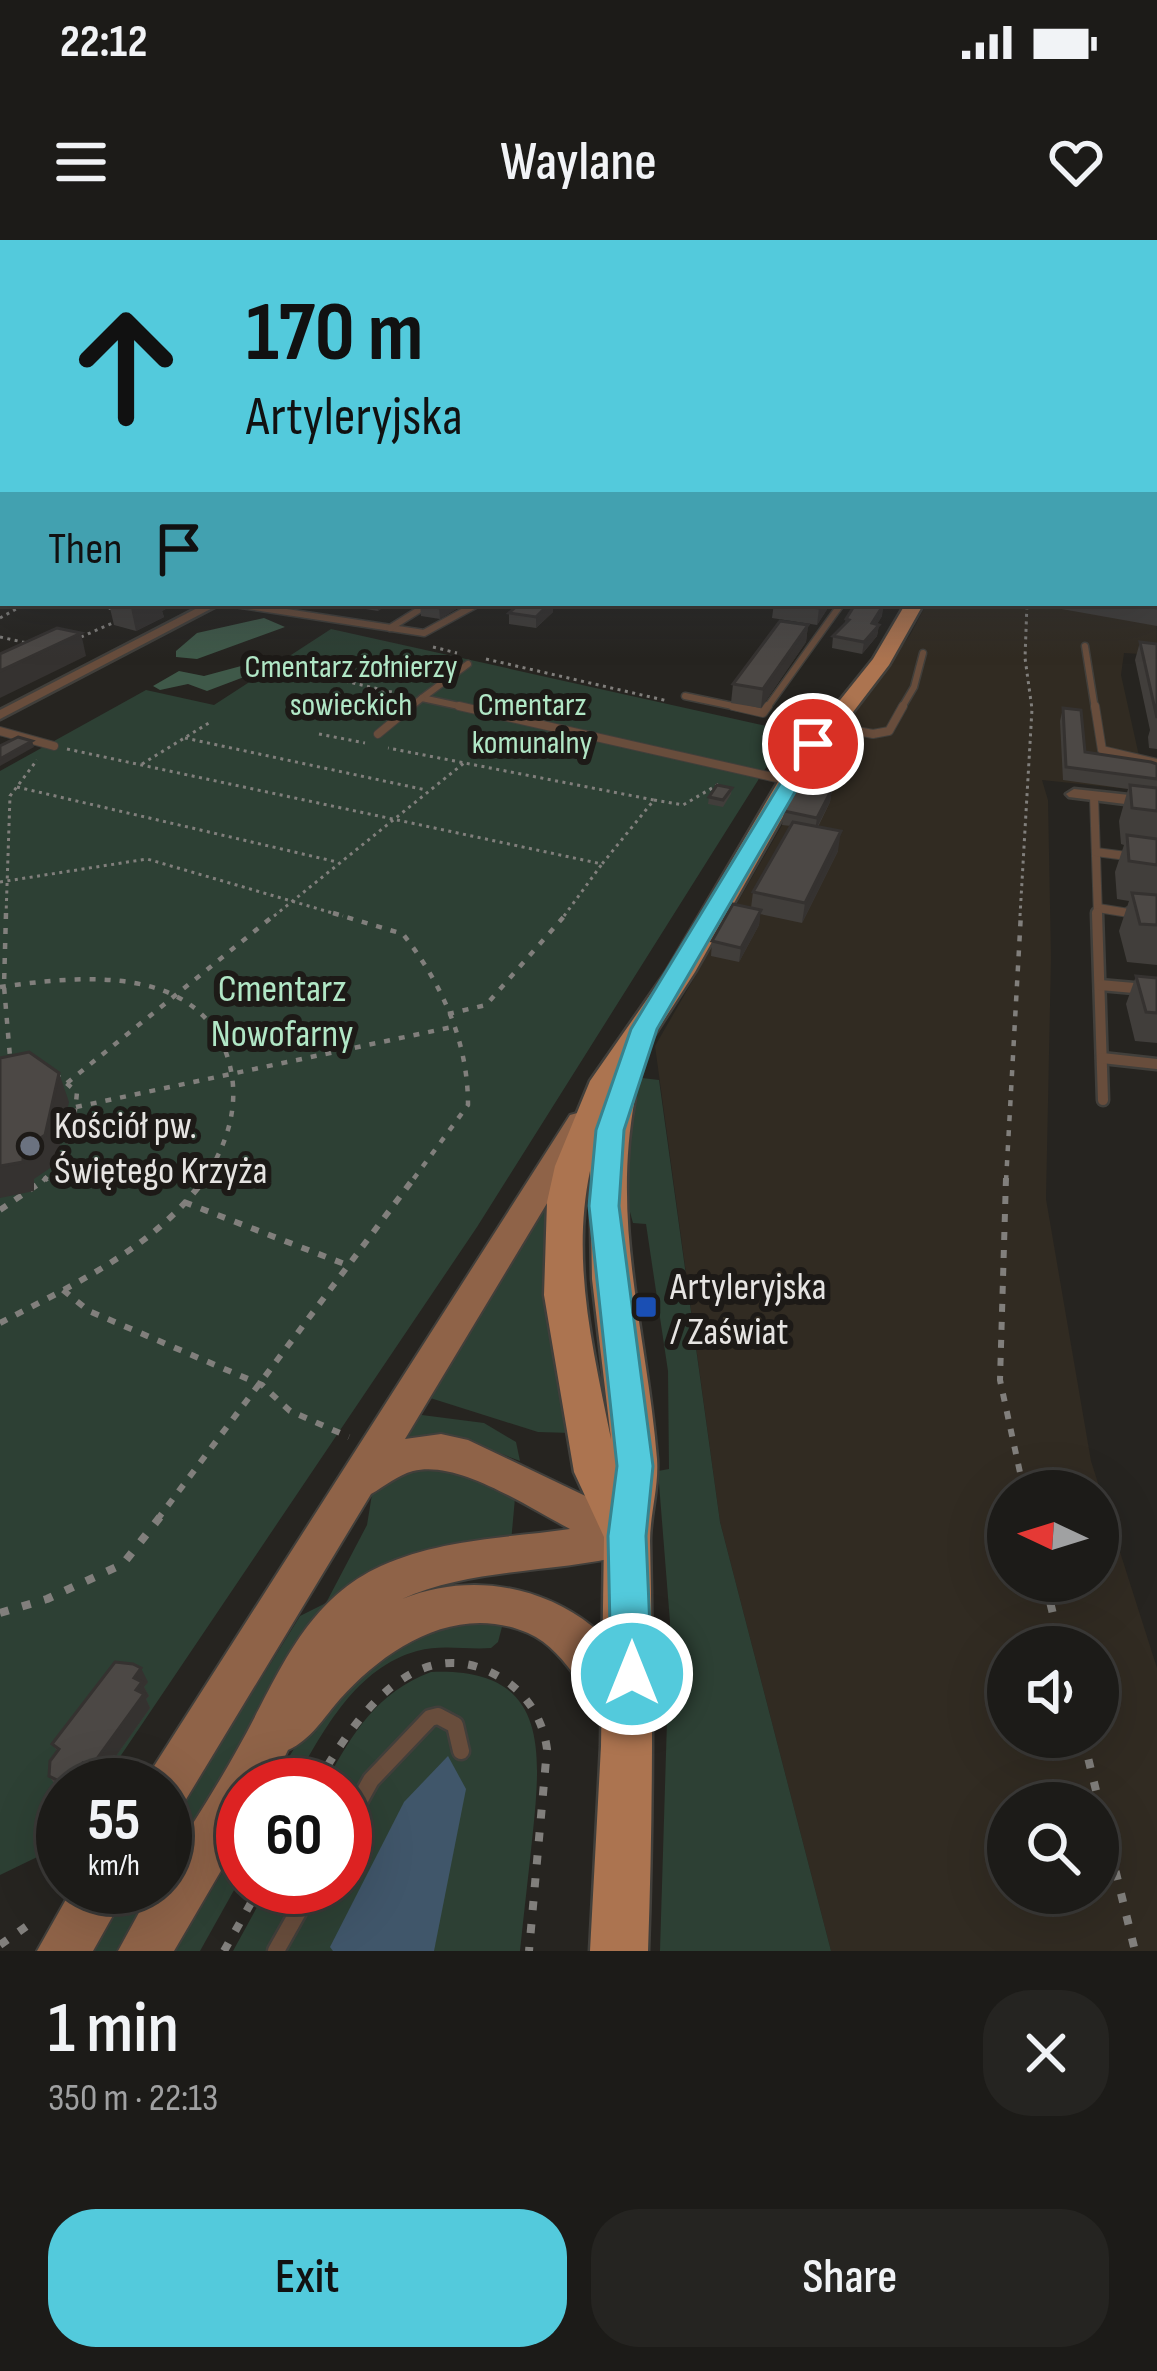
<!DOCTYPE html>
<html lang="en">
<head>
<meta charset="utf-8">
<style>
  :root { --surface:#1c1b18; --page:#252421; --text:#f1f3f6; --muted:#a0a1a2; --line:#3a3937; --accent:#53cadc }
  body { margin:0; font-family:"Sofia Sans Condensed",sans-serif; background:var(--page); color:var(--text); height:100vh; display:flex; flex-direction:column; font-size:45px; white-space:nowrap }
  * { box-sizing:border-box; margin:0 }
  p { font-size:39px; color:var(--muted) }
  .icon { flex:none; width:66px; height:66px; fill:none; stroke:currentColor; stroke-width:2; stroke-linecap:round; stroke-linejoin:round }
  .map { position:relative; height:1711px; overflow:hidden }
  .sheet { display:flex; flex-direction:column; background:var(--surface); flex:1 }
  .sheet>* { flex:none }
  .top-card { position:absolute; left:0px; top:0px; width:1158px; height:366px; box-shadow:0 12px 48px #0002,0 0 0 3px var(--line); background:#53cadc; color:#111; overflow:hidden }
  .needle { width:78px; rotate:274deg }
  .fabs { position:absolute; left:987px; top:1230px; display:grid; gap:24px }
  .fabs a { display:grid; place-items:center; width:132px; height:132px; border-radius:50%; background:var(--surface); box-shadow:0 12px 48px #0002,0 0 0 3px var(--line); font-size:60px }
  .speed { position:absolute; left:36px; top:1518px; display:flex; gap:24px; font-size:60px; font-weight:700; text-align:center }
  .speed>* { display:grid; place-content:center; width:156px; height:156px; border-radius:50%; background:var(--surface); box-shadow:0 12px 48px #0002,0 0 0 3px var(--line); line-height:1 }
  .speed small { font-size:30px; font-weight:400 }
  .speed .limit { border:18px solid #d22; background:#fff; color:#111 }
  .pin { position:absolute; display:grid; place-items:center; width:102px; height:102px; color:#fff; margin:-51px; border:6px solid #fff; border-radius:50%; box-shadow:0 3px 12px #0007 }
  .me { position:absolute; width:132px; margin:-66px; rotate:0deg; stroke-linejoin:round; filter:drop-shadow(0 0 9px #0008) }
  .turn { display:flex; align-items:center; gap:42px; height:252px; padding:0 48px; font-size:54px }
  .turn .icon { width:156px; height:156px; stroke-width:2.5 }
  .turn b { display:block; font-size:84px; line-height:102px }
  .then { display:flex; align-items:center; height:114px; padding:0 48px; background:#0003; gap:24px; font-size:45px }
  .round { display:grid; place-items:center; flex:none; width:126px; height:126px; border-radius:48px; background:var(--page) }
  .headline { display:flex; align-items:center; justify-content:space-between; height:204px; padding:0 48px }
  h1 { font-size:72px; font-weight:600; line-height:90px }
  .primary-button { display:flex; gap:24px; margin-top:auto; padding:24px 48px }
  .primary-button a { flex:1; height:138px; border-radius:48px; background:var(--accent); color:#111; font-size:48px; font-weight:600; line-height:138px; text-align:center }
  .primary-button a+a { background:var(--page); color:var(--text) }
  .status { display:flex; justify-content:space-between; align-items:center; height:84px; padding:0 60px; background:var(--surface); direction:ltr }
  .status svg { height:33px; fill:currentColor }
  header { display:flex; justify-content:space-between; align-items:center; height:156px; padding:0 48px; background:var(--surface); font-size:54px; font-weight:600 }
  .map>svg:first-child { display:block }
  .built { fill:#312b22; fill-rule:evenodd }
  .green { fill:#2d4034 }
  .forest { fill:#3f5949 }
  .water { fill:#40566a }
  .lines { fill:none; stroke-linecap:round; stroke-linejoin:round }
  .lane-far3-casing { stroke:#413f3b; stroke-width:9 }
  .lane-far2-casing { stroke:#413f3b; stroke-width:10 }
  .lane-far1-casing { stroke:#413f3b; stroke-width:15 }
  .lane-casing { stroke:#413f3b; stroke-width:21 }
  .street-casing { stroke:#413f3b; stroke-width:5 }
  .secondary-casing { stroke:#413f3b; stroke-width:4 }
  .primary-casing { stroke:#413f3b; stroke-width:5 }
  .path-far3 { stroke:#817f7c; stroke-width:3; stroke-dasharray:3 4.5; stroke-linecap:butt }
  .path-far2 { stroke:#817f7c; stroke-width:4.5; stroke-dasharray:6 9; stroke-linecap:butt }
  .path-far1 { stroke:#817f7c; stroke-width:6; stroke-dasharray:8 10; stroke-linecap:butt }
  .path { stroke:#817f7c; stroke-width:8; stroke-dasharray:9 14; stroke-linecap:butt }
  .lane-far3 { stroke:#684d3c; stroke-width:6 }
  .lane-far2 { stroke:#684d3c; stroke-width:8 }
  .lane-far1 { stroke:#684d3c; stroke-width:10 }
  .lane { stroke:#684d3c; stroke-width:16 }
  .street { fill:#684d3c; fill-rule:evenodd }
  .secondary { fill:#8f6348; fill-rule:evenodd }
  .primary { fill:#ac7450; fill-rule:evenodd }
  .wall { fill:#413e3b }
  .shaded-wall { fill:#353230 }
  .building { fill:#4c4845; stroke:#353230; stroke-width:3 }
  .route { fill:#53cadc; stroke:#36838f; stroke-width:3 }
  .worship-dot { fill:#6b7280; stroke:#1d1a17; stroke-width:4.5 }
  .transit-dot { fill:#1a4fb4; stroke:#1d1a17; stroke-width:4.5 }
  .labels { text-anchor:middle; stroke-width:12; stroke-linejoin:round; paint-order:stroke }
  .far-park-label { font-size:33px; fill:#b1e7c6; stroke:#1d1a17 }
  .park-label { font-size:39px; fill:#b1e7c6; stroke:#1d1a17 }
  .poi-label { font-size:39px; fill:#e6e4e2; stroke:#1d1a17; text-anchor:start }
</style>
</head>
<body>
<div class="status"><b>22:12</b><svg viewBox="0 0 49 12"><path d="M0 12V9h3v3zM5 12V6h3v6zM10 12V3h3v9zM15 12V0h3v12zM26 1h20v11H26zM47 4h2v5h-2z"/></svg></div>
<header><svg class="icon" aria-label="menu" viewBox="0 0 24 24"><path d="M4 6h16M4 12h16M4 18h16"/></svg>Waylane<svg class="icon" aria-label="heart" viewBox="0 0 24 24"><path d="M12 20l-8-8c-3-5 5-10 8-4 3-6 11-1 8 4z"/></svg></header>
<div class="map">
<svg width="1157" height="1711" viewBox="0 0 1157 1711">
  <rect width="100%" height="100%" fill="#262420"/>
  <path class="built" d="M1155,268L1157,415L1124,413L1121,435L1139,516L1157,518V552L1042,540L1048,560L1051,718L1046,959L1091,1221L1157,1428V1711H831L720,1282L655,806L834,495L910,395L927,363H1155ZM1008,1251H1098V1341H1008ZM1008,1407H1098V1497H1008ZM1008,1563H1098V1653H1008Z"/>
  <g class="green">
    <path d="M331,389L789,491L477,987L101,1545H63L60,1606L0,1635V531L146,450L214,465Z"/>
    <path d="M642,838L659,840L720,1282L831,1711H660L670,1382L658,1231L669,1229L668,1131L646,984L633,983C617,926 621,897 636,841Z"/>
    <path d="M552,954L572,1193L538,1192L424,1156Z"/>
    <path d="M414,1174L484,1183L516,1202L520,1221L460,1198L398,1200Z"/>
    <path d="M418,1228L463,1232L515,1258L511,1302L458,1308L294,1418L165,1630V1594L300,1376L326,1363L367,1285L373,1248Z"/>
    <path d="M487,1381L503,1383L498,1402L491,1408C466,1410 442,1404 417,1411C355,1428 322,1493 293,1545H273C330,1445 367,1395 487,1381Z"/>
    <path d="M431,1432C546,1427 542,1505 533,1591C529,1631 524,1671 520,1711H233L268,1647H345V1545H324C352,1495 375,1453 431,1432Z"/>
    <path d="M243,1598V1634L200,1711H175Z"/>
    <path d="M132,1647H155L116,1711H93Z"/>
  </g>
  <g class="forest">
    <path d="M264,378L285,387L197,419L176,417V411L197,393Z"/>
    <path d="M256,422L265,429L207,451L188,444L160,450L153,446L179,431L204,436Z"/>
  </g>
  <path class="water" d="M448,1516L466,1549L434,1711H333L330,1707L404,1562Z"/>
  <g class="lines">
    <defs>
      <g id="lane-far3">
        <path d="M228,363L424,393L479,363"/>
        <path d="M390,388L430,363"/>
        <path d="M1085,406L1095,469"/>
        <path d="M468,424L422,458L473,469"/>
        <path d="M685,456L747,469"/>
        <path d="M408,469L422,458"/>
        <path d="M766,469L842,363"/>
        <path d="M901,469L914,447L923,413"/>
      </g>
      <g id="lane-far2">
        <path d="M459,466L790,541"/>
        <path d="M733,466L763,473L768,466"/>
        <path d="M1095,466L1102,510L1157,523"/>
        <path d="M830,486L873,494L889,491L903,466"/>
        <path d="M0,491L54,506"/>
        <path d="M378,494L412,466"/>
        <path d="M1094,556L1098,676"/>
        <path d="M1096,612L1157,620"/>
        <path d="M1098,668L1147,676"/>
      </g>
      <g id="lane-far1">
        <path d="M1097,673L1103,860"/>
        <path d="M1130,673L1157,678"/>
        <path d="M1100,745L1157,750"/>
        <path d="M1102,818L1157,824"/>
      </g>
      <g id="lane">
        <path d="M345,1587L371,1540L430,1478L438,1476L455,1485L461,1511"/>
        <path d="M276,1711L312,1647"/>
      </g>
      <g id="street">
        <rect x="1155" y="260" width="2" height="6"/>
        <path d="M207,363H222L0,479V470Z"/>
        <path d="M1074,549L1157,558V568L1069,557L1066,554Z"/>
      </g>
      <g id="secondary">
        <path d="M581,872L596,882L405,1199L441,1194L468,1200L642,1283L648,1296L642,1309L627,1315C555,1333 470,1328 402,1359C499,1320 609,1365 650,1463L643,1479L627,1486C585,1469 572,1412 528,1393C456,1362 386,1408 340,1459C324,1477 311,1500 288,1510L271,1545H243V1593L174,1711H118L153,1647H165V1628C189,1589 215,1550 237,1510C277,1440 302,1362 381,1326C440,1299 507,1298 570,1289C529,1268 458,1219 413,1231C398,1235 385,1246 371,1254L182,1566L165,1573V1545H142L570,875Z"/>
        <path d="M73,1647H129L93,1711H37Z"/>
      </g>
      <path id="primary" d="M906,363H924L889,425L811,527L695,732L620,848L635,858C611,986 647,1093 657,1219C659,1247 650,1274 650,1301C653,1438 653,1574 648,1711H590L601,1506L604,1297L574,1232L544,1055L547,962L555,926L590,841L666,732L788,525L873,419ZM590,931L592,1039L611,1199C593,1109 571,1022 590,931Z"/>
    </defs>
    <use href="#lane-far3" class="lane-far3-casing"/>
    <use href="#lane-far2" class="lane-far2-casing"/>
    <use href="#lane-far1" class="lane-far1-casing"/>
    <use href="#lane" class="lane-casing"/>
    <use href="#street" class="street-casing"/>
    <use href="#secondary" class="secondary-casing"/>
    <use href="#primary" class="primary-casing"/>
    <g class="path-far3">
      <path d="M87,363L113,369"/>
      <path d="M0,378L27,363"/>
      <path d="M0,397L27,403"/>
      <path d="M81,397L115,382"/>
      <path d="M433,407L457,413"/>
      <path d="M486,419L668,461"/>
      <path d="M294,429L400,454"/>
      <path d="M778,485L802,490"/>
      <path d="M319,494L365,503"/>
      <path d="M185,498L426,550"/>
      <path d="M67,509L602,624L654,560L388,508"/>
      <path d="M142,524L212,481"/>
      <path d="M17,547L337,622"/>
      <path d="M654,560L683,565L719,544"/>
      <path d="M0,642L147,619L343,676"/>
      <path d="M6,676L10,556L37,520"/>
      <path d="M274,676L464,523"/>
      <path d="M564,676L602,624"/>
      <path d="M1020,676L1032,469L1025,418L1027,363"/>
    </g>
    <g class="path-far2">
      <path d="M6,673L4,746L10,817"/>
      <path d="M333,673L403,694C442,744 468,801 468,865L412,941"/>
      <path d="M0,747C83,735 205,723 230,826C240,868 226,907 203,941"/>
      <path d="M448,774L486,765L567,673"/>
      <path d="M67,843L277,673"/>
      <path d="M76,867L452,787"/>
      <path d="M43,941C68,916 74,886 77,852L59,837"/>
      <path d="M1006,941L1021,673"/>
    </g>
    <g class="path-far1">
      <path d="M1006,938L1000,1140L1024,1251"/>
      <path d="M184,962L347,1025"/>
      <path d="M0,970L47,938"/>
      <path d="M63,1050L89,1071L262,1145L290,1171L349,1197"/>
      <path d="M0,1083C73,1045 156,1007 205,938"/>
      <path d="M157,1280L414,938"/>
    </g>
    <g class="path">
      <path d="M1045,1341L1061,1407"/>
      <path d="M0,1373L47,1359L123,1324L160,1277"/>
      <path d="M1083,1497L1135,1711"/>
      <path d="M316,1545C354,1479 417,1385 503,1439C528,1455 543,1480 547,1509L529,1711"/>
      <path d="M0,1705L37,1679"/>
      <path d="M224,1711L260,1647"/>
    </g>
    <use href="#lane-far3" class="lane-far3"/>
    <use href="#lane-far2" class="lane-far2"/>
    <use href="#lane-far1" class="lane-far1"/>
    <use href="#lane" class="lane"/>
    <use href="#street" class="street"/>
    <use href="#secondary" class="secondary"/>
    <use href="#primary" class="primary"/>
  </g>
  <g class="wall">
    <path d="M3,207V248H0V208Z"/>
    <path d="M1155,215L1157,216V258L1155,257Z"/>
    <rect x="0" y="307" width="3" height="33"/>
    <path d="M1157,357V386L1056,368L1057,363H1155Z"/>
    <path d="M103,363H173V365L162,371L164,377L136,391L114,385L109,364Z"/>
    <path d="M329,363H389L378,371Z"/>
    <path d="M422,363H461V366L440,379L421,376L420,364Z"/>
    <path d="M520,363H553V372L536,388L509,384V373Z"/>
    <path d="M774,363H831L817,385L772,378Z"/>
    <path d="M882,376L877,384L879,385L877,396L862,414L832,408L833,396L845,384L846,379Z"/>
    <path d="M808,385L806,402L761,468L731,463L733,444Z"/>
    <path d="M1140,402L1157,404V509L1149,508L1148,497L1150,490L1135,420Z"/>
    <path d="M1063,468L1085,512L1157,524V725L1127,722L1119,691L1129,661L1117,659L1115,632L1124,605L1121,604L1119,581L1128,549L1063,540L1060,481Z"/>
    <path d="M836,527L826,548L832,549L830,562L818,587L838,611L802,683L760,674L759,685L739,722L711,716L712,701L751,668L753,652L791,586L782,585L784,571L809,545V539Z"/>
    <path d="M732,548L731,554L723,567L708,564L709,557Z"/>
    <path d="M1136,736L1157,738V803L1135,801L1126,764Z"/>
    <path d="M148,1442L144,1447L149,1456L146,1459L150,1468L99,1540L91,1537L63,1545V1552L58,1549L49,1536L57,1511L52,1504Z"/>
  </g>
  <g class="shaded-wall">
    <path d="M130,363H173V365L162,371L164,377L136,391Z"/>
    <path d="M377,363H389L378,371Z"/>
    <path d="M447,363H461V366L440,379L439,368Z"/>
    <path d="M550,363H553V372L536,388V377Z"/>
    <path d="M822,363H831L817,385L819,368Z"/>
    <path d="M884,364L882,376L871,394L879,385L877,396L862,414L864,402Z"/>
    <path d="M808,385L806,402L761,468L763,449Z"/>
    <path d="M81,393L86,416L0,458V431Z"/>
    <path d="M32,501L34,507L0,526V519Z"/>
    <path d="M832,549L830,562L815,591L817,578Z"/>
    <path d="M841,591L838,611L802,683L805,663Z"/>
    <path d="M761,670L759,685L739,722L741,708Z"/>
    <path d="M59,833L69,862L56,924L34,939V951L0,958V926L23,910Z"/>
    <path d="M141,1428L148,1442L144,1447L149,1456L146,1459L150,1468L99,1540L91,1527L136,1450L134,1438Z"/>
    <path d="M83,1523L91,1537L85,1545L63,1546L61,1542Z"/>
  </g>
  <g class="building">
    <path d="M3,207V223H0V208Z"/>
    <path d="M1155,281H1157V340L1155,339Z"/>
    <path d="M1155,357H1157V368L1126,363H1155Z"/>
    <path d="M422,363H447L439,368L420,364Z"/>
    <path d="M520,363H550L536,377L509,373Z"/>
    <path d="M784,363H822L819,368Z"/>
    <path d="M856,363L884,364L872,383L879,385L864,402L833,396L849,380L846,379Z"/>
    <path d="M780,381L808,385L763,449L733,444Z"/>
    <path d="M57,388L81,393L0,431V414Z"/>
    <path d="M1140,402L1157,404V478Z"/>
    <path d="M1063,468L1081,470L1085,512L1151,522L1157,524V539L1066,527Z"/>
    <path d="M18,497L32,501L0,519V506Z"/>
    <path d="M819,518L837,521L827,541L809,539Z"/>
    <path d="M799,543L832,549L817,578L784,571Z"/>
    <path d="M717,545L732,548L723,560L709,557Z"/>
    <path d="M1130,545L1157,548V571L1132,568Z"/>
    <path d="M793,582L841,591L805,663L753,652Z"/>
    <path d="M1127,595L1157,599V625L1129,621Z"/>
    <path d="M1132,653L1157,655V685L1140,684Z"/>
    <path d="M733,664L761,670L741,708L712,701Z"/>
    <path d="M1136,736L1157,738V773L1146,772Z"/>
    <path d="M29,812L59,833L45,895L23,910V922L0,926V818Z"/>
    <path d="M115,1422L133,1424L141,1428L134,1438L142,1442L136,1450L144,1454L91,1527L83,1523L75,1536L61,1542L49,1536L50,1521L59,1509L52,1504Z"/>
  </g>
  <linearGradient id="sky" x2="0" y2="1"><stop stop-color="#151412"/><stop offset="0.43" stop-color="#41454e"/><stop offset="1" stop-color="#41454e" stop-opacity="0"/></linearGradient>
  <rect width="1157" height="419" fill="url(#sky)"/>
  <path class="route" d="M813,499L823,504L657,789L624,890L619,966L653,1226L646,1296L652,1434L646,1448L632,1454L617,1448L611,1434L608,1296L617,1226L589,966L596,890L631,789L804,504Z"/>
  <circle class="worship-dot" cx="30" cy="906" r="12"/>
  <rect class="transit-dot" x="634" y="1055" width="24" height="24" rx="6"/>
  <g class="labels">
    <g class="far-park-label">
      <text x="351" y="437">Cmentarz żołnierzy<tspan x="351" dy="38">sowieckich</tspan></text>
      <text x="532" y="475">Cmentarz<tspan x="532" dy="38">komunalny</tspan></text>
    </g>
    <g class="park-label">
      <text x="282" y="761">Cmentarz<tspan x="282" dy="45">Nowofarny</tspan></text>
    </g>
    <g class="poi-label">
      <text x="54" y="898">Kościół pw.<tspan x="54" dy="45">Świętego Krzyża</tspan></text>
      <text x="670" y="1059">Artyleryjska<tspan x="670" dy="45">/ Zaświat</tspan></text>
    </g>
  </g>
</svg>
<div class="fabs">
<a><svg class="needle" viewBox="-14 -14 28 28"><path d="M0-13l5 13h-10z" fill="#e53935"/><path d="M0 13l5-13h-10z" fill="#a0a1a2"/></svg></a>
<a><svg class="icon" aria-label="sound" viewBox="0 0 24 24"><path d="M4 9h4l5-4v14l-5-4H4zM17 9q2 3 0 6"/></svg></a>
<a><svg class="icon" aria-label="search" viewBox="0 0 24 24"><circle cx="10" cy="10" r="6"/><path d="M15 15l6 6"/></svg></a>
</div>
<div class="speed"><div>55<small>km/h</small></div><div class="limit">60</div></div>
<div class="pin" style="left:813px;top:504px;background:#d93025"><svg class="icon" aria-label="arrive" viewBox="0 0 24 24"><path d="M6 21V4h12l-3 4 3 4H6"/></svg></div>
<svg class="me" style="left:632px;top:1434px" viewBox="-20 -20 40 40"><circle r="17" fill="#53cadc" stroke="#fff" stroke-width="3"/><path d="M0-11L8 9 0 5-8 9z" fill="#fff"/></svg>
<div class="top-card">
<div class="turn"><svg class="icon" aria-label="ahead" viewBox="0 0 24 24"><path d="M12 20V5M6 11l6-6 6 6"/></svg><div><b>170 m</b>Artyleryjska</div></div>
<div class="then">Then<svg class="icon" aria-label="arrive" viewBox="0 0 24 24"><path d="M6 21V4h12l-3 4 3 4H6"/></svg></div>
</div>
</div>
<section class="sheet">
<div class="headline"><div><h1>1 min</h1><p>350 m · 22:13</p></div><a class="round"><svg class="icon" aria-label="close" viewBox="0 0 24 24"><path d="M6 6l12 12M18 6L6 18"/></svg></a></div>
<div class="primary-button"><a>Exit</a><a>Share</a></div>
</section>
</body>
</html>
